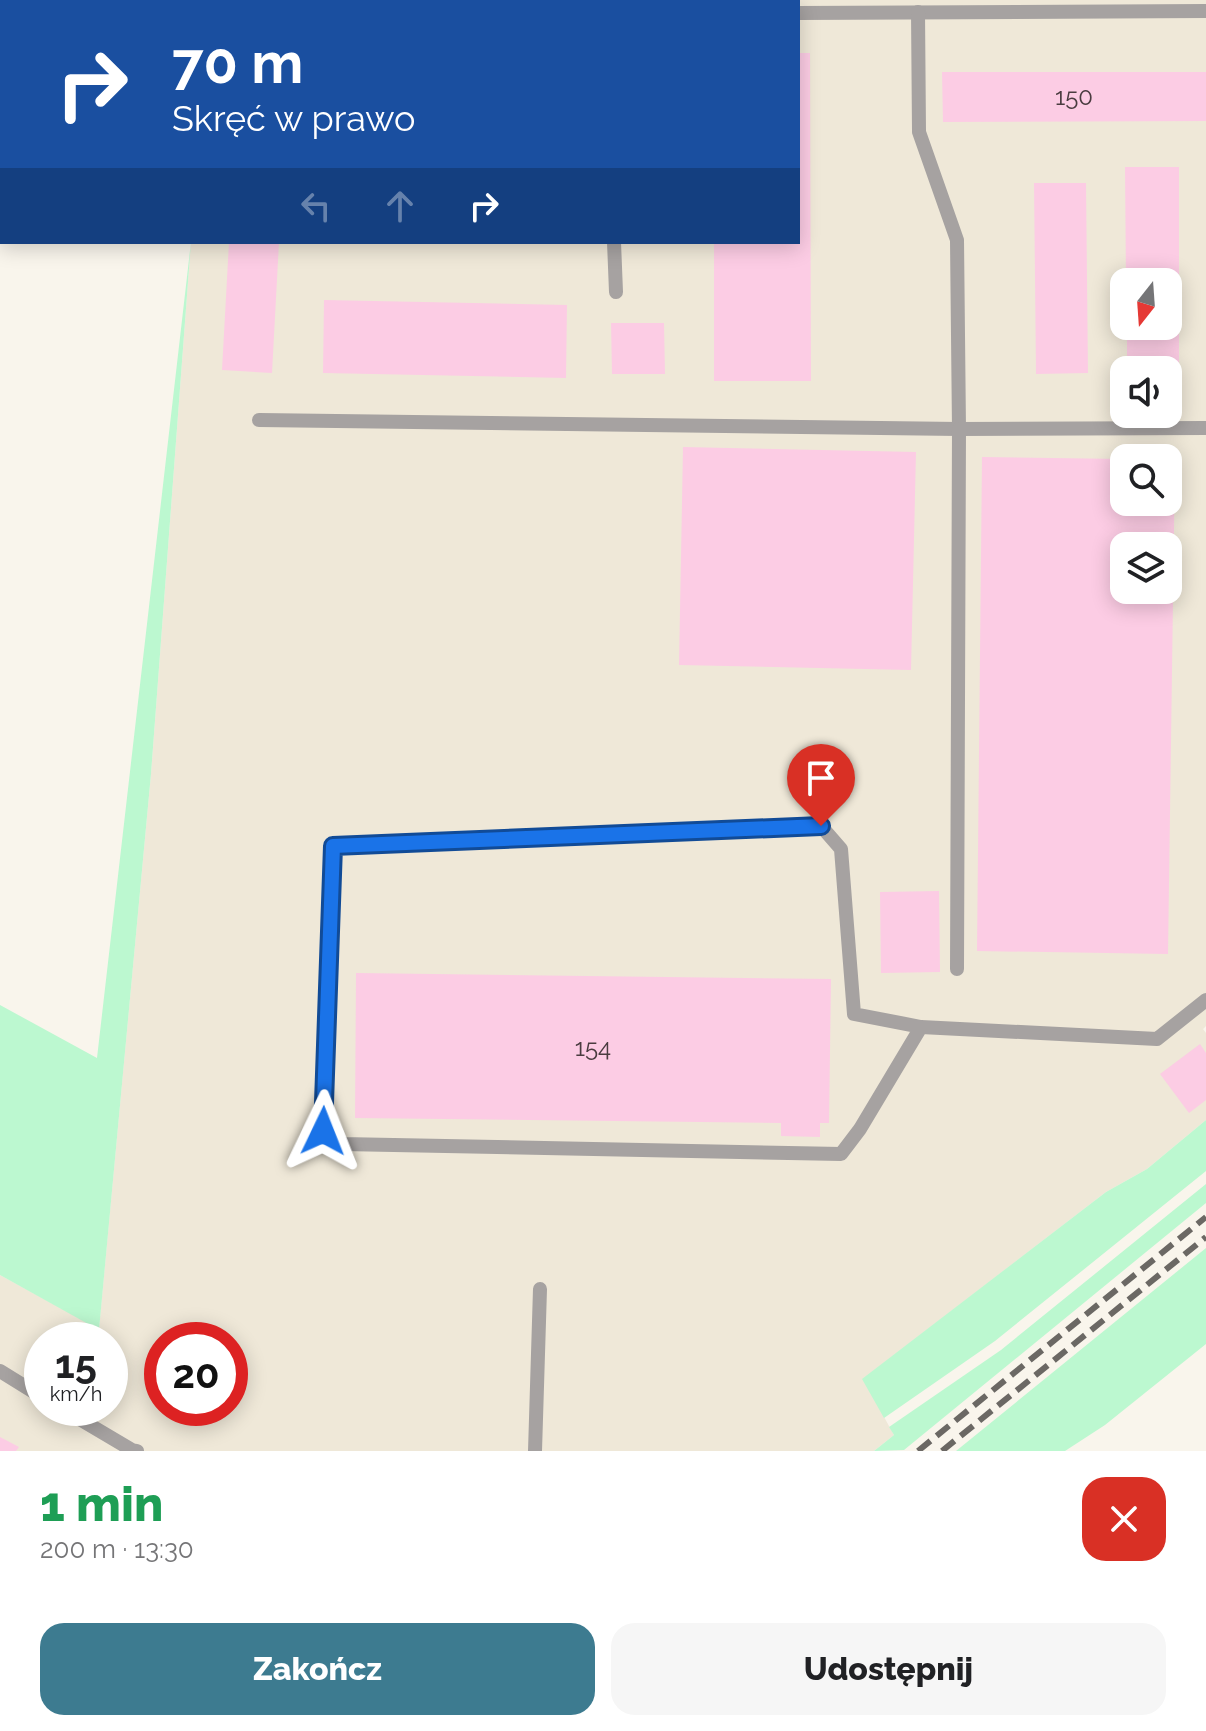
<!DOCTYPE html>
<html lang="pl">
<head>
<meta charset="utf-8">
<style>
  :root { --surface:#fff; --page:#f6f6f6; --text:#202124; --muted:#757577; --accent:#3d7b90 }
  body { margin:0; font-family:Raleway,sans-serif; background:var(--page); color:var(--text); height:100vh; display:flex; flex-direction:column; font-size:30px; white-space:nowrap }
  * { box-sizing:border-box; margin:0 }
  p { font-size:26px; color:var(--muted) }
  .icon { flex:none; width:44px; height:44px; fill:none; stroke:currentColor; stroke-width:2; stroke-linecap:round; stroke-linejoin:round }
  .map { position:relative; height:1451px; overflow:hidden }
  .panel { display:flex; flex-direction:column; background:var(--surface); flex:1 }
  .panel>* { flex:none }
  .banner { position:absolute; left:0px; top:0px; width:800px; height:244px; box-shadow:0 4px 20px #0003; background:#1a4fa0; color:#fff; overflow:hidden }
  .needle { width:52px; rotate:197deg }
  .tools { position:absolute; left:1110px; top:268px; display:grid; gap:16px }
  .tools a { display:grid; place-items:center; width:72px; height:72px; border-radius:16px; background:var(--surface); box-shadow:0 4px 20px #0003; font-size:40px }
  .speed { position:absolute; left:24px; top:1322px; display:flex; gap:16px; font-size:40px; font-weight:700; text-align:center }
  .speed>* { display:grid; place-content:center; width:104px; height:104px; border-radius:50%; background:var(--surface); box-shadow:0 4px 20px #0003; line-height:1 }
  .speed small { font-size:20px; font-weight:400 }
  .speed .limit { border:12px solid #d22; background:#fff; color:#111 }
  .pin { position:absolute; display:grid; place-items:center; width:68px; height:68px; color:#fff; margin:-82px -34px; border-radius:50% 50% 50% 0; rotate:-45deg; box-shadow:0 0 8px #0007 }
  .pin .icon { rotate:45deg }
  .me { position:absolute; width:88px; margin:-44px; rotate:2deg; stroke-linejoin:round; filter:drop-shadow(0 0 6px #0008) }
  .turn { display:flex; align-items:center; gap:28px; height:168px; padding:0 40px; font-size:36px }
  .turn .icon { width:104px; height:104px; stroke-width:2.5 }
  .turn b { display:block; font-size:56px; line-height:68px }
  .lanes { display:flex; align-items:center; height:76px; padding:0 40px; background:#0003; justify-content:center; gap:40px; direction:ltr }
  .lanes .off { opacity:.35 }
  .round { display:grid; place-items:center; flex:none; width:84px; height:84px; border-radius:24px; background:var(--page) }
  .head { display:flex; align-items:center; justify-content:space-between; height:136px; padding:0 40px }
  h1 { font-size:48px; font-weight:800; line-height:60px; color:#1e9e55 }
  .action { display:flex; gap:16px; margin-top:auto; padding:16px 40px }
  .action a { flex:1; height:92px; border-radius:24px; background:var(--accent); color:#fff; font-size:32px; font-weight:800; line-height:92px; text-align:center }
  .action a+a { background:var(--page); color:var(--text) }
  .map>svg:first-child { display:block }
  .built { fill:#efe8d8; fill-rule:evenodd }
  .green { fill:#bcf8d0 }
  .building { fill:#fccce4; fill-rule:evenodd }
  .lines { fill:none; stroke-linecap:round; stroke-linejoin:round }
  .lane { stroke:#a6a2a1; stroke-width:14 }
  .rail { stroke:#6b6864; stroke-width:6; stroke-dasharray:16 8; stroke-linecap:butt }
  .route-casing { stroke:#114b97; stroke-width:20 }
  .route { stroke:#1a73e8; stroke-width:14 }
  .labels { text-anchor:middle; stroke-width:6; stroke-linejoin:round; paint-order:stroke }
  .number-label { font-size:24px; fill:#4a3c40 }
</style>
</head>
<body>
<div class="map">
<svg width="1206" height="1451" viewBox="0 0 1206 1451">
  <rect width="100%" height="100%" fill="#f9f5ec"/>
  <path class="built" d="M208,0H1206V1026L1203,1029L1206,1033V1120L1147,1169L1106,1192L863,1379L894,1435L874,1451H0V1275L99,1329L151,774L191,242H798V2H208ZM1124,282H1168V326H1124ZM1124,370H1168V414H1124ZM1124,458H1168V502H1124ZM1124,546H1168V590H1124ZM42,1340H110V1408H42ZM162,1340H230V1408H162Z"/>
  <g class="green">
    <path d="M191,242L151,774L99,1330L0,1275V1005L97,1058Z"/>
    <path d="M1206,1120V1171L995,1341L884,1418L862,1379L1106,1192L1147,1169Z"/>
    <path d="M1206,1184V1203L904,1450L874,1451L894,1435L889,1427L1001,1350Z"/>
    <path d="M1206,1248V1344L1105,1425L1065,1451H956Z"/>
  </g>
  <g class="building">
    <path d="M798,53H810L811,381H714V242H798Z"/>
    <path d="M942,72H1206V121L943,122Z"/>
    <path d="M1125,167H1179V374H1168V370H1127V326H1168V282H1126Z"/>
    <path d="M1034,183H1086L1088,373L1036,374Z"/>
    <path d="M229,242H279L272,373L222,370Z"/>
    <path d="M324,300L567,305L566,378L323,373Z"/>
    <path d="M611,323H664L665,374H612Z"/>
    <path d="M683,447L916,452L911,670L679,665Z"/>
    <path d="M982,457L1124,459V502H1168V459H1175L1168,954L977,951ZM1124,546H1168V590H1124Z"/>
    <path d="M939,891L940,972L881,973L880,892Z"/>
    <path d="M356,973L831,979L829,1123H820V1137L781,1136V1123L355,1118Z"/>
    <path d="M1200,1044L1206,1053V1100L1189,1113L1160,1074Z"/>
    <path d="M0,1437L19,1447L16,1451H0Z"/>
  </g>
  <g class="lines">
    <g class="lane">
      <path d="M641,0V2"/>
      <path d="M798,13L1206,11"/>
      <path d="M614,242L616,292"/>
      <path d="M259,420L959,429L957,240L919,132L918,12"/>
      <path d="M957,969L959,429L1206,428"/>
      <path d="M921,1027L860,1129L841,1154L342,1144L323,1131L333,846L821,826L841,849L854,1014L921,1027L1157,1039L1206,1000"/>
      <path d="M0,1371L42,1397"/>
      <path d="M61,1408L132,1450L137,1451"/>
      <path d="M535,1451L540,1289"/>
    </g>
    <g class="rail">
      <path d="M918,1451L1206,1217"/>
      <path d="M942,1451L1206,1237"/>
    </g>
  </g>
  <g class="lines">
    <defs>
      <path id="route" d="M323,1131L333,846L821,826"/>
    </defs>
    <use href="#route" class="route-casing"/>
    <use href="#route" class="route"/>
  </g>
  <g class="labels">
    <g class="number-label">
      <text x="1074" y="105">150</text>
      <text x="593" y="1056">154</text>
    </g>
  </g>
</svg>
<div class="tools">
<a><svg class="needle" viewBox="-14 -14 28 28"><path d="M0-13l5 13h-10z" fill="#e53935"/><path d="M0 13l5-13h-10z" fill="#757577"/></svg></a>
<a><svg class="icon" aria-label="sound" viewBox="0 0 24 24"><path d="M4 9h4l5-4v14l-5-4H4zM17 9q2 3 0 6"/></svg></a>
<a><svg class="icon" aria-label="search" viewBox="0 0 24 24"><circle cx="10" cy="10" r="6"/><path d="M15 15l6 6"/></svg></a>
<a><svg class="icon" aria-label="layers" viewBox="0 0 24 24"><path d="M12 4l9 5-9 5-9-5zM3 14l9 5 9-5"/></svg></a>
</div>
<div class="speed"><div>15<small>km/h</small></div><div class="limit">20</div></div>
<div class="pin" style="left:821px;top:826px;background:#d93025"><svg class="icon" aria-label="arrive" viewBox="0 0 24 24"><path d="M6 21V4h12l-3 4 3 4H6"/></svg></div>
<svg class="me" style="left:323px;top:1131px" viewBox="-20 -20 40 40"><path d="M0-17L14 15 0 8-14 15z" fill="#1a73e8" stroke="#fff" stroke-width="4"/></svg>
<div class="banner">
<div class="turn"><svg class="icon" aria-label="right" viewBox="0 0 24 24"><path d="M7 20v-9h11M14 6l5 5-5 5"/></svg><div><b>70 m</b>Skręć w prawo</div></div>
<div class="lanes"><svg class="icon off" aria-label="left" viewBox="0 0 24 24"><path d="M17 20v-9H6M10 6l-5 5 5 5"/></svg><svg class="icon off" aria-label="ahead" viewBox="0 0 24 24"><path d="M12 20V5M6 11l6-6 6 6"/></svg><svg class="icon" aria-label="right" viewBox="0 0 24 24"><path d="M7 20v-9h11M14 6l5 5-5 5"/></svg></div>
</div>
</div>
<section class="panel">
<div class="head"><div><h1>1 min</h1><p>200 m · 13:30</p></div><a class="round" style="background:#d93025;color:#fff"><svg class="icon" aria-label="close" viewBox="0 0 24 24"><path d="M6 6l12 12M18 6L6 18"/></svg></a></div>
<div class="action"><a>Zakończ</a><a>Udostępnij</a></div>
</section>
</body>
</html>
